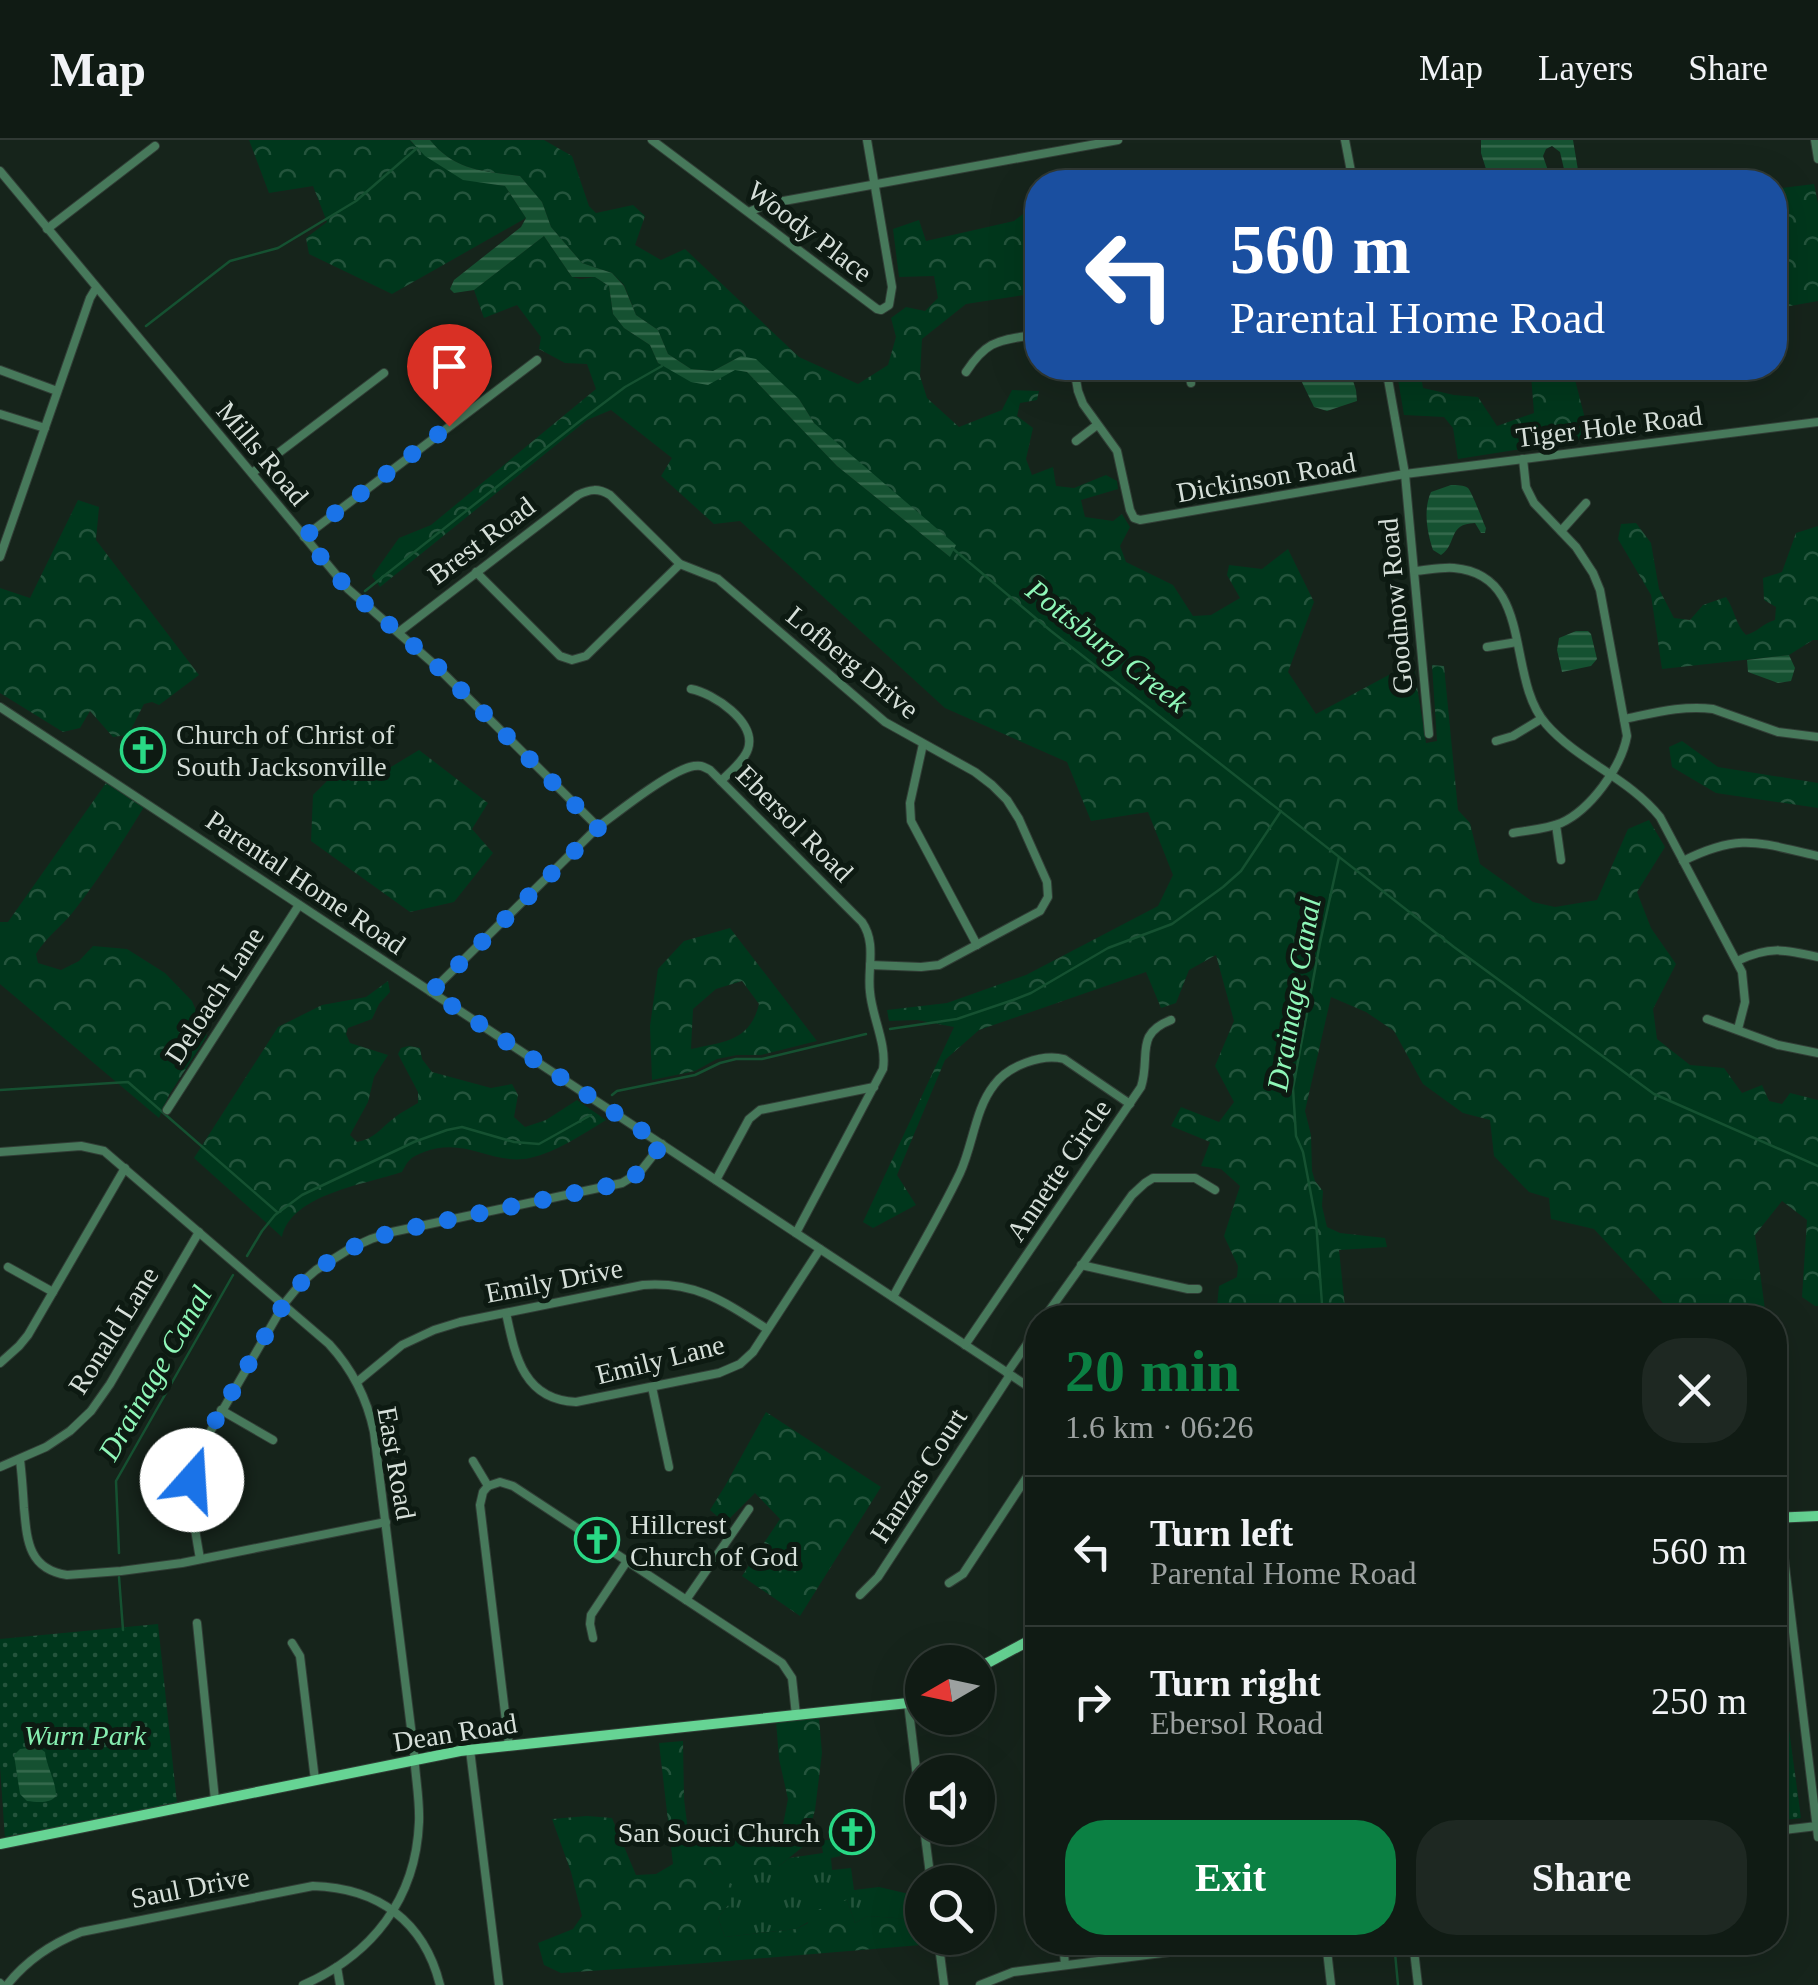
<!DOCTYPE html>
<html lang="en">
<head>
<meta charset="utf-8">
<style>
  :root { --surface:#101b14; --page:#1e2822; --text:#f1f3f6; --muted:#9ca1a0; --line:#303934; --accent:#0b8043 }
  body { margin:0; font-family:Georgia,serif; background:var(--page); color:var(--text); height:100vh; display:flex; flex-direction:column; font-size:38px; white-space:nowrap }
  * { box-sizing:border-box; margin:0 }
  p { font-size:32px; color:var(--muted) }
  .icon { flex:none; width:55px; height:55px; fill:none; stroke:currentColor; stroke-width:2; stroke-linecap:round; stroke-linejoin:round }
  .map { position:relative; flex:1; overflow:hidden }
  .details { position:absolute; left:1025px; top:1165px; width:762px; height:650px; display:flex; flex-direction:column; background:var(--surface); border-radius:40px; box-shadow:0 10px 40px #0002,0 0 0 2px var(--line) }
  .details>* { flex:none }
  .banner { position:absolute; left:1025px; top:30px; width:762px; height:210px; border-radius:40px; box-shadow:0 10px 40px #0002,0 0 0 2px var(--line); background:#1a4fa0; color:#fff; overflow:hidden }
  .needle { width:65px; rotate:261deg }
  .fabs { position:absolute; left:905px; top:1505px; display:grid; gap:20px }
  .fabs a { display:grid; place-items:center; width:90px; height:90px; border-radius:50%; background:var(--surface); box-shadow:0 10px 40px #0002,0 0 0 2px var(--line); font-size:50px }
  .pin { position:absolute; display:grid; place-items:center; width:85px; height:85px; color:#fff; margin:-102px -42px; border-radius:50% 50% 50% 0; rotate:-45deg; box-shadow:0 0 10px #0007 }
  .pin .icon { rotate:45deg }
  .me { position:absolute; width:110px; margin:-55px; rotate:19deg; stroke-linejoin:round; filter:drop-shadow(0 0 8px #0008) }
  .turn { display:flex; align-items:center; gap:35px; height:210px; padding:0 40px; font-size:45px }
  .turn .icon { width:130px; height:130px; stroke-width:2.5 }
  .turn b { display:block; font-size:70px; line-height:85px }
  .round { display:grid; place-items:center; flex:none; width:105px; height:105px; border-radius:40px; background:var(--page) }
  .headline { display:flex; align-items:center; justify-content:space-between; height:170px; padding:0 40px }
  h1 { font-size:60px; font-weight:700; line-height:75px; color:var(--accent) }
  .primary-button { display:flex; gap:20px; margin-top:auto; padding:20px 40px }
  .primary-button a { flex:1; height:115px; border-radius:40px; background:var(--accent); color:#fff; font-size:40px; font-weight:700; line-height:115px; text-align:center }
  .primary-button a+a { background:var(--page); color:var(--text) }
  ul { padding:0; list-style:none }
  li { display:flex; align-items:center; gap:30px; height:150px; padding:0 40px; border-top:2px solid var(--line) }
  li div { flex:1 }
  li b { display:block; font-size:38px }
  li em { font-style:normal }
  header { display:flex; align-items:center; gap:60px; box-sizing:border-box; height:140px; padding:0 50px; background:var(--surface); border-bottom:2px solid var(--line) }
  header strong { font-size:48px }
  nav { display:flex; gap:55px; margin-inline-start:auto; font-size:35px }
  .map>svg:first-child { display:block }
  .grass { fill:url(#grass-tufts) }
  .forest { fill:url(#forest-crowns); fill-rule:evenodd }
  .park { fill:url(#park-dots) }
  .water { fill:url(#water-rules) }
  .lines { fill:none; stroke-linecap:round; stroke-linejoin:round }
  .stream { stroke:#155131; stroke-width:2.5 }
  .minor-casing { stroke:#313e36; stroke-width:10 }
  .major-casing { stroke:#313e36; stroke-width:12 }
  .minor { stroke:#47795b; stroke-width:8 }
  .major { stroke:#66d494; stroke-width:10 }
  .route { stroke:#1a73e8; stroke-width:18; stroke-dasharray:0 32.4 }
  .labels { text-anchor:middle; stroke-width:10; stroke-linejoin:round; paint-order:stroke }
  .street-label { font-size:28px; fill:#d6dfd9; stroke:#0d1a12 }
  .poi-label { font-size:28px; fill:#d6dfd9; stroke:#0d1a12; text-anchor:start }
  .park-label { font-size:28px; font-style:italic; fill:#86eeb0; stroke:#0d1a12 }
  .water-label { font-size:30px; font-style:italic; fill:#8ff7b8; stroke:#0d1a12 }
</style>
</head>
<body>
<header>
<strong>Map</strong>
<nav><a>Map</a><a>Layers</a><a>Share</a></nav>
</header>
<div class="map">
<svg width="1818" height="1845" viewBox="0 0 1818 1845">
  <defs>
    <pattern id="grass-tufts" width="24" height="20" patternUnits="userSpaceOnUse" patternTransform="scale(2.5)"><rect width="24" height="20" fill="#00371c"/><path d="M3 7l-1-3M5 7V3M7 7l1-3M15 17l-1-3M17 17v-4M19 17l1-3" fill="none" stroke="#24543c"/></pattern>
    <pattern id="forest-crowns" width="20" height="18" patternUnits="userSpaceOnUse" patternTransform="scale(2.5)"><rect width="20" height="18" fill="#00371c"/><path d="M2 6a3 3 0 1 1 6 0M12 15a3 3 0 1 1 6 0" fill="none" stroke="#24543c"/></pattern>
    <pattern id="park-dots" width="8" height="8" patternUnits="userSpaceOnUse" patternTransform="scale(2.5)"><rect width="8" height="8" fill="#00371c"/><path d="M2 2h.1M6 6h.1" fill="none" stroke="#24543c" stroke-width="1.8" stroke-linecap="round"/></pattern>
    <pattern id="water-rules" width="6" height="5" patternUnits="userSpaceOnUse" patternTransform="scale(2.5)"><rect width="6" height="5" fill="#155131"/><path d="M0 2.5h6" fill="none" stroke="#366a4e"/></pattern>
  </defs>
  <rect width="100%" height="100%" fill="#16241b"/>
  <path class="grass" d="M839,1698L841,1716L831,1718L832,1730L851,1728L854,1750L879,1747L922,1757V1780L868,1776L855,1783L847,1760L796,1789L725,1797L718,1778L728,1765L713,1734L704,1725L779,1726L789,1718L823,1713L821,1701Z"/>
  <g class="forest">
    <path d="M249,0H410L412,3L463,39L505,46L526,78L392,154L309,114L306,98L327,82L313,46L269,53Z"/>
    <path d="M430,0H544L572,16L589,66L596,73L633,65L645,76L635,105L661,120L685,109L799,217L858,244L888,225L896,197L891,178L906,167L925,171L938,158L934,136L899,137L893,89L919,80L926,101L1014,81L1037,63V153L966,164L922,199L920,236L927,258L959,287L1002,270L1012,250L1039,251L1037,260L1020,263L1017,276L1033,288L1026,319L1032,335L1053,327L1056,346L1074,348L1106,335L1117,341L1118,349L1081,360L1085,377L1113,381L1122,374L1130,387L1120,406L1126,422L1173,445L1193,476L1211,475L1240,458L1227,435L1229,425L1262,429L1288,409L1314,462L1288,532L1316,574L1413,522L1426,603L1437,601L1432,525L1444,526L1458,670L1470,683L1480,724L1533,762L1555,767L1597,760L1628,689L1649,680L1665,707L1637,752L1651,788L1676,824L1653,869L1657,899L1690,925L1724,928L1742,953L1762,945L1769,961L1782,964L1790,953L1818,960V1166H1815L1802,1157L1807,1080L1782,1061L1755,1095L1766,1177H1676L1594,1089L1551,1079L1549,1058L1529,1052L1494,1016L1490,980L1463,973L1423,944L1394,891L1366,872L1331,857L1305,971L1311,995L1312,1031L1315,1041L1323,1051L1322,1066L1327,1087L1340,1093L1385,1098L1387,1107L1339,1110L1346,1177H1216L1219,1146L1237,1137L1238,1126L1224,1096L1240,1046L1221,1029L1201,1026L1210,1002L1171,986L1181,967L1219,982L1234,962L1215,926L1234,881L1216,815L1189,830L1176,863L1161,868L1146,832L979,890L945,920L897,1035L916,1065L873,1088L863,1082L954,887L917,880L889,881L887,870L947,863L1026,835L1158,766L1173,735L1148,672L1091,681L1067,622L945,568L740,381L714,384L661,336L672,318L611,270L587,280L380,447L372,436L399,398L431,385L596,249L587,224L565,223L539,209L541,197L517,165L484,178L474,150L544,96L572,137L581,139L595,137L609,146L613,174L624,188L650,205L658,223L707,245L735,229L747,232L837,326L950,417L814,283L799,259L741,216L713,231L691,229L668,214L658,190L636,175L624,145L612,133L582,123L551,87L542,62L520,36C483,31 455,31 430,0Z"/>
    <path d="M1814,44L1818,64V161L1779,168L1775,155V49Z"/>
    <path d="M1396,228H1422L1420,229L1423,248L1454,255L1478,257L1497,286L1534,273L1531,235L1515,228H1572L1590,298L1458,319L1453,288L1444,277L1404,275Z"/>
    <path d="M78,360L99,367L96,400L199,535L159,565L152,562L144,564L128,595L113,597L90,571L80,588L63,592L0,553V448L30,458Z"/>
    <path d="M1636,383L1651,403L1659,449L1674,478L1690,480L1703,465L1726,457C1735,470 1735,484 1746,495C1758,492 1763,483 1775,480L1776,467L1764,460L1763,438L1782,432L1796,393L1818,386V500H1813L1789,515L1662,529L1651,455L1618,399L1621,384Z"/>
    <path d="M1682,601L1718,627L1818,643V668L1716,653L1672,627L1669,607Z"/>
    <path d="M419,610L488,663L472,689L493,713L454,762L410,772L311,701L313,655L342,626L364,613L386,630Z"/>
    <path d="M106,643L144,667C122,703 99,739 73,772C61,787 46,797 36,814L38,823L61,830L79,821L93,806L127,809L165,833L192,861L207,896L169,955L159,978L0,844V782H8Z"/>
    <path d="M730,788L817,901L761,915H737L717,919L695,931L652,940L650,886L658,829L684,801ZM742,841L759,864C750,901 724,902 691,909L693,869L716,849Z"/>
    <path d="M388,841L390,852L379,864L372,879L348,888L346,894L350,903L388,915L374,937L368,962L350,995L357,1002C374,999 381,988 394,978C401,972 410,968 418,963V952L398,914L401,908L409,906L420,908L422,919L432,932L491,948L512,944L518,955L514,977L525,987L546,980L577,960L606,980C583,994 557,1012 530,1018C492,1026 466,996 424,1012C411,1017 408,1020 402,1032C367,1044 291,1054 282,1097L194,1018L278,887L322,865L366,857Z"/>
    <path d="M766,1272L881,1347L800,1476L742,1436L780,1379L755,1353L725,1383L710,1370L725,1346Z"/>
    <path d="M819,1578L822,1613L815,1670L805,1705L779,1726H705L713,1734L732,1744L728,1765L718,1778L725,1797L796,1789L808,1783V1773L847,1760L855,1783L868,1776L922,1780V1798H932L933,1804L704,1823L561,1833L544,1825L538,1803L573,1789L582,1776L571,1732L552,1679L587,1676L612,1678L636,1735L656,1734L673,1724L659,1603L683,1601L684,1659L688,1691L698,1703C729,1703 755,1701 783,1685L788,1659L779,1619L776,1580Z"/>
  </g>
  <g class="park">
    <path d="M158,1484L177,1663L5,1699L0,1626V1499Z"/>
    <path d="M1775,1486L1801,1678L1775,1681Z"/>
  </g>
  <g class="water">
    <path d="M410,0H430C455,31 483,31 520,36L542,62L551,87L582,123L612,133L624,146L636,175L658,190L668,214L691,229L713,231L741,216L756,219L799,259L814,283L956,405L950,417L837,326L747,232L735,230L708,245L691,242L658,223L650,205L624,188L613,174L609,146L595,137H572L544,96L474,150L454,153L450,149L454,140L521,87L526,78L505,46L463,40L425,16Z"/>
    <path d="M1481,0H1573L1580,42H1567L1560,12L1552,6L1546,9L1543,16L1552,42H1490L1481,13Z"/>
    <path d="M1295,228H1349L1356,250L1357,261L1327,271L1314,267Z"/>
    <path d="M1451,345C1456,345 1464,345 1468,348C1472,352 1483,382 1486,388L1485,393H1481L1475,383C1447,384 1458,403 1441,415L1433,410C1427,393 1423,369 1431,352Z"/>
    <path d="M1576,491H1588L1591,494L1597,519L1591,526L1562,532L1557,510L1559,498Z"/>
    <path d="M1789,515L1795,528L1791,541L1778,543L1748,532L1747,520Z"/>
    <path d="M38,1607L45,1612C47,1628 56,1641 56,1656C50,1664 37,1662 27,1661L20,1654L14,1615L20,1609Z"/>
  </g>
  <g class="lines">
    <g class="stream">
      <path d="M146,186L230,121L278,108L356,61L417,8"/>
      <path d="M952,408L1051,491L1454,807L1654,954L1818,1026"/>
      <path d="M365,451L580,281L625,247L662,226"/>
      <path d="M890,889L957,879L1013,860L1031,853L1108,808L1172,784L1223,747L1241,731L1281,671"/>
      <path d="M0,950L128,942L277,1072"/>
      <path d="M612,955L617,951L695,935L720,923L736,919H762L866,894"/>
      <path d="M247,1116L262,1091L275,1075L302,1055L414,1002L447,990L462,987L514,1002L539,1004L591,975"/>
      <path d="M1323,1178L1316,1081L1303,1012L1296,996L1293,948L1320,803L1339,717"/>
      <path d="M119,1413L116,1341L233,1135"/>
      <path d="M119,1437L123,1490"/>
      <path d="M1394,1802L1398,1845"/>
    </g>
    <defs>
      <g id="minor">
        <path d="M652,0L877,169L881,170L889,165L892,147L867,0"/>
        <path d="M1345,0L1353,42"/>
        <path d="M1815,0L1818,19"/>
        <path d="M0,31L348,449L435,525L598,687"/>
        <path d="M749,72L767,64L1118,0"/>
        <path d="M47,89L155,6"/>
        <path d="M1074,228L1078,251L1083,264L1117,311L1130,370L1134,378L1140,380L1405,334L1818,282"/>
        <path d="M1188,228L1191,243"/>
        <path d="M1386,228L1405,334L1429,594"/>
        <path d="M0,230L57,251"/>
        <path d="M966,232C988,198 1000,201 1038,194"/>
        <path d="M0,274L45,288"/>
        <path d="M1076,301L1097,285"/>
        <path d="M252,333L384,233"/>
        <path d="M1561,391L1586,363"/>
        <path d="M304,397L537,220"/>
        <path d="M0,417L90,158L96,148"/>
        <path d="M1415,431C1428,430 1441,427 1454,428C1535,435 1505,537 1546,584C1578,621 1629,638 1660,677L1742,832L1745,862L1738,889"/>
        <path d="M476,432L560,516L572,520L586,516L680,424"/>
        <path d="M399,492L578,355C590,349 598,348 610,355L680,424L718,439L885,582L975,632L992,645L1007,660L1019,679L1047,742L1048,757L1040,771L939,825L921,827L870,825"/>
        <path d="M1487,507L1517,502"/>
        <path d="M691,549C713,553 757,582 748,609C744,621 730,632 721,641"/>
        <path d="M0,567L1038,1253"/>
        <path d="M1624,579C1654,573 1683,565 1713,569L1778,592L1818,597"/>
        <path d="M1496,601L1513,596L1541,579"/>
        <path d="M923,604L910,663L911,681L977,805"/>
        <path d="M1556,685L1561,720"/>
        <path d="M1513,693C1529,690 1546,689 1561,683C1590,670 1621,628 1627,596L1600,450L1593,433L1576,407L1534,363L1526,347L1523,319"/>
        <path d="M1683,721C1741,692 1759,703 1818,716"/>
        <path d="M1737,821C1769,806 1784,809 1818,817"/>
        <path d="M431,852L598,687C618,672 672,629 694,626C703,625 703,627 710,630L862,782C877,804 867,828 870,852C872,877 887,904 883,929L796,1093"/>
        <path d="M1707,879L1778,905L1818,913"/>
        <path d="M167,970L299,765"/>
        <path d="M0,1012L81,1006L104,1011L329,1204C352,1229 367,1258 374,1292L414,1612C415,1636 420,1659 419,1682C416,1759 372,1815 303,1845"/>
        <path d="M716,1040L749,979L760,970L874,947"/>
        <path d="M1081,1125L1188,1149H1198"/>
        <path d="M8,1127L53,1152"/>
        <path d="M893,1157C915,1116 940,1075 960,1033C973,1005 975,969 994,945C1008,926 1042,913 1064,919L1130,964"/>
        <path d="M506,1173C515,1215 523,1260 576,1262L719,1233L740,1224L753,1212L820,1109"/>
        <path d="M1539,1174L1544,1178"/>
        <path d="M1044,1178L1132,1055L1145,1043L1153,1038H1195L1215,1050"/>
        <path d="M1604,1178L1608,1175L1610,1178"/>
        <path d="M965,1205L1141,947C1151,916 1134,894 1171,880"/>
        <path d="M0,1223L19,1206L28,1195L125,1028"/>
        <path d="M1007,1233L1038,1188"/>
        <path d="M357,1242L402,1205L434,1190L460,1182L643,1145C696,1141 725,1162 767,1189"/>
        <path d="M652,1247L669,1327"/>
        <path d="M221,1270L273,1300"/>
        <path d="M20,1320C22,1336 23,1352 24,1368C27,1400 28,1429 67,1435L121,1431L182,1423L386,1382"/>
        <path d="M473,1321L488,1346"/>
        <path d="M0,1327L46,1307L70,1291L91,1271L110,1244L199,1092"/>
        <path d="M488,1346L500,1342L513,1346L782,1523L792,1538L796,1575"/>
        <path d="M488,1346L483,1352L480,1365L509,1606"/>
        <path d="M1779,1377L1818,1697"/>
        <path d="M200,1419L191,1366L192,1340L199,1311L284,1164L301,1143L316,1130L351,1108L371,1099L392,1092L622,1043L640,1032L662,1004"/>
        <path d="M949,1443L963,1434L1038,1320"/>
        <path d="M860,1455L878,1437L1010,1235"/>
        <path d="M686,1460L749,1369"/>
        <path d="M197,1483L215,1660"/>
        <path d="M593,1498L590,1484L591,1475L627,1421"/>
        <path d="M292,1503L300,1516L315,1640"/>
        <path d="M908,1563L922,1678"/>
        <path d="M470,1610L499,1845"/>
        <path d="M924,1688L931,1742"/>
        <path d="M1775,1691L1817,1686"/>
        <path d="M938,1798L944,1845"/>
        <path d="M1063,1802L1065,1825"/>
        <path d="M1326,1802L1331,1845"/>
        <path d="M1413,1802L1418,1845"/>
        <path d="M337,1827L340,1845"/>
        <path d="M0,1843L2,1845"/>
        <path d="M7,1845C26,1821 53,1803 81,1792L313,1746C378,1748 424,1781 440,1845"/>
        <path d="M980,1845L1013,1832L1248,1802"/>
      </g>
      <g id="major">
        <path d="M1775,1378L1818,1376"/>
        <path d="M978,1528L1038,1496"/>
        <path d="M0,1704L460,1611L908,1563L922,1558"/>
      </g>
    </defs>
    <use href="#minor" class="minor-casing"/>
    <use href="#major" class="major-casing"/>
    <use href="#minor" class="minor"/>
    <use href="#major" class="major"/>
  </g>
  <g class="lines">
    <path class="route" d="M192,1340L204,1300L284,1164L301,1143L333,1118L351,1108L392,1092L622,1043L640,1032L662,1004L431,852L598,688L436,525L348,449L304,397L449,286"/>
  </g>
  <defs>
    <symbol id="church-ring" viewBox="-11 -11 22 22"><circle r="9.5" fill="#0d1a12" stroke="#29d885" stroke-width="1.5"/><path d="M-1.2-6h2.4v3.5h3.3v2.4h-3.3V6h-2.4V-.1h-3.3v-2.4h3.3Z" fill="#29d885"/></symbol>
  </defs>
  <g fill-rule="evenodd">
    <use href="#church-ring" x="118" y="585" width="50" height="50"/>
    <use href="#church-ring" x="572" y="1375" width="50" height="50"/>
    <use href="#church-ring" x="827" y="1667" width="50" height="50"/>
  </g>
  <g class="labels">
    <g class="street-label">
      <text transform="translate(810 91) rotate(37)" y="10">Woody Place</text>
      <text transform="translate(1609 286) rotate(-7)" y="10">Tiger Hole Road</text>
      <text transform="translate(263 313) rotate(50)" y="10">Mills Road</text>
      <text transform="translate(1266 337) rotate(-10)" y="10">Dickinson Road</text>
      <text transform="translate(481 400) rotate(-37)" y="10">Brest Road</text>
      <text transform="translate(1395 466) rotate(-95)" y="10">Goodnow Road</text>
      <text transform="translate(853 522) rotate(39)" y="10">Lofberg Drive</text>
      <text transform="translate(795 683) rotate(45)" y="10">Ebersol Road</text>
      <text transform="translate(306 742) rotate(34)" y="10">Parental Home Road</text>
      <text transform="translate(214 855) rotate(-57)" y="10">Deloach Lane</text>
      <text transform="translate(1058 1030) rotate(-56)" y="10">Annette Circle</text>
      <text transform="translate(554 1140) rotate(-11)" y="10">Emily Drive</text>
      <text transform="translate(113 1190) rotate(-58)" y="10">Ronald Lane</text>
      <text transform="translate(660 1219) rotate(-14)" y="10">Emily Lane</text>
      <text transform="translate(397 1323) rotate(80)" y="10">East Road</text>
      <text transform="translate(918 1335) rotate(-57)" y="10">Hanzas Court</text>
      <text transform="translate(455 1592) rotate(-9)" y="10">Dean Road</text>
      <text transform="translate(190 1747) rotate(-11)" y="10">Saul Drive</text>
    </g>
    <g class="poi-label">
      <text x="176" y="604">Church of Christ of<tspan x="176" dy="32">South Jacksonville</tspan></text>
      <text x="630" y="1394">Hillcrest<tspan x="630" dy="32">Church of God</tspan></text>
      <text x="820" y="1702" text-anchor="end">San Souci Church</text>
    </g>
    <g class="park-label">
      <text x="85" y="1605">Wurn Park</text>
    </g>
    <g class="water-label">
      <text transform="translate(1107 506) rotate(38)" y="10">Pottsburg Creek</text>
      <text transform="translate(1294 854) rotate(-80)" y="10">Drainage Canal</text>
      <text transform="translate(155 1233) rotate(-60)" y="10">Drainage Canal</text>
    </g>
  </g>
</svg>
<div class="fabs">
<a><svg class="needle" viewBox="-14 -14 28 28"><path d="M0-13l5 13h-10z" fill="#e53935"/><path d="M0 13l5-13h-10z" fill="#9ca1a0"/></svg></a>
<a><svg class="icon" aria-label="sound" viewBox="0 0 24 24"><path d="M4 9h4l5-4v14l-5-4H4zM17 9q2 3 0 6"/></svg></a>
<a><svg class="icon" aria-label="search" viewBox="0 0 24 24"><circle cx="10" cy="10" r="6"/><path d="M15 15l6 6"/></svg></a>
</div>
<div class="pin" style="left:449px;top:286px;background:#d93025"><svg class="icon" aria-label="arrive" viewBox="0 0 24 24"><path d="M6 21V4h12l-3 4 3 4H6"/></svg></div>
<svg class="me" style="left:192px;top:1340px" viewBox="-20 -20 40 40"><circle r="19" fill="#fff"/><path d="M0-13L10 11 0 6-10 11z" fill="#1a73e8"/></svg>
<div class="banner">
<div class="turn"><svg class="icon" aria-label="left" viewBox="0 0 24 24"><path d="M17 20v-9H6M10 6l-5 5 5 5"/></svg><div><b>560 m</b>Parental Home Road</div></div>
</div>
<section class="details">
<div class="headline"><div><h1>20 min</h1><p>1.6 km · 06:26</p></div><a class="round"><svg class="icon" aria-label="close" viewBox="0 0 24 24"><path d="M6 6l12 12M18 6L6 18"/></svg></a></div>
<ul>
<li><svg class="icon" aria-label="left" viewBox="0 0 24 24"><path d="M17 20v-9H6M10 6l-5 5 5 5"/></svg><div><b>Turn left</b><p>Parental Home Road</p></div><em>560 m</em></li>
<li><svg class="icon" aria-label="right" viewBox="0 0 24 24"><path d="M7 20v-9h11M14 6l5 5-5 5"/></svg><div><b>Turn right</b><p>Ebersol Road</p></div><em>250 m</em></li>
</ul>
<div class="primary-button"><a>Exit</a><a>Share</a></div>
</section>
</div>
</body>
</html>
